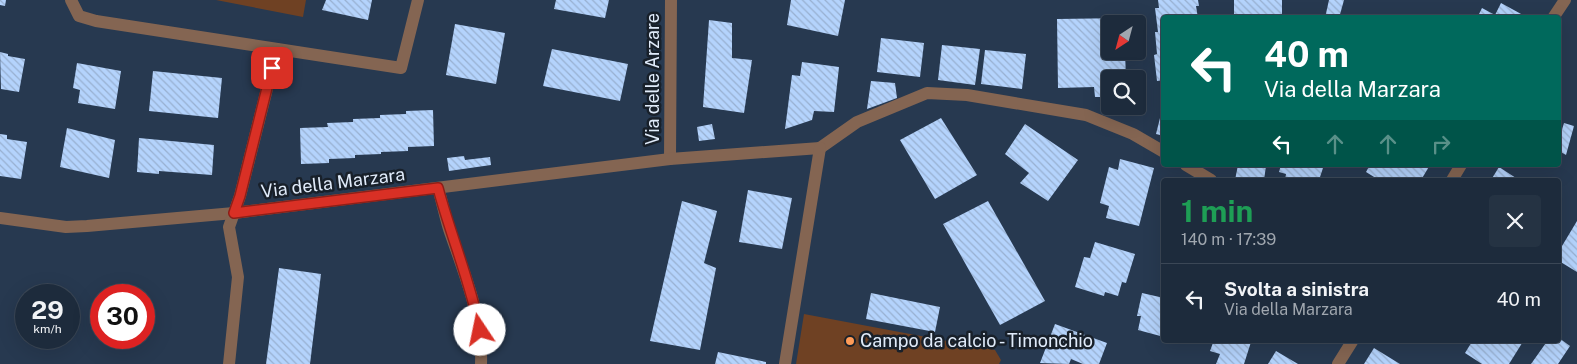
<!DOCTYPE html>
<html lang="it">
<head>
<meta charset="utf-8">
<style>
  :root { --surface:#1d2b3c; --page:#253343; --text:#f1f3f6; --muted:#a0a7af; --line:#3b4756 }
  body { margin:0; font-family:"Public Sans",sans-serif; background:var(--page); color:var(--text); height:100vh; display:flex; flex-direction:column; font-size:19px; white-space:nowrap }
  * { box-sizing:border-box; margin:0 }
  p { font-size:16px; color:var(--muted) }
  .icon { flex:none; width:28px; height:28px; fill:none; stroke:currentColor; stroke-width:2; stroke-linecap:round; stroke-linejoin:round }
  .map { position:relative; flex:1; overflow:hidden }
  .drawer { position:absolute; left:1161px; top:178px; width:400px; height:165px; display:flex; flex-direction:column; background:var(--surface); border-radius:5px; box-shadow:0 5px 20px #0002,0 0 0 1px var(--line) }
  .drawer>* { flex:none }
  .top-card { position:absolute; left:1161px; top:15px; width:400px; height:152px; border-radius:5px; box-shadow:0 5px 20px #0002,0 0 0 1px var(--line); background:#00695c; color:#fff; overflow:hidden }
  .needle { width:32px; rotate:216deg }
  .fabs { position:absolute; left:1101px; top:15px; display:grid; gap:10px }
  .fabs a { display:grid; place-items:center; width:45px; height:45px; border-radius:5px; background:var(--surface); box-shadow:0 5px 20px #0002,0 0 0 1px var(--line); font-size:25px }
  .speed { position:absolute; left:15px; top:284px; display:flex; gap:10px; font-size:25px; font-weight:700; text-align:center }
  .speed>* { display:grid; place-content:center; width:65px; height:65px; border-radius:50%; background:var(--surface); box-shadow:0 5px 20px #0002,0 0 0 1px var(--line); line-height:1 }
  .speed small { font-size:12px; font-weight:400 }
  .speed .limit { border:8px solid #d22; background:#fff; color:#111 }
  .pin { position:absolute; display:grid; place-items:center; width:42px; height:42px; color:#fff; margin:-21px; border-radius:10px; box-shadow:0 2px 8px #0006 }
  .me { position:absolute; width:55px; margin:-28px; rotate:349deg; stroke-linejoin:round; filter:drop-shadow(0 0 4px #0008) }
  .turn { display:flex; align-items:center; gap:18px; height:105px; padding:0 20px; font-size:22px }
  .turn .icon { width:65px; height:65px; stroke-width:2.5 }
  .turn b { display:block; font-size:35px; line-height:42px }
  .lanes { display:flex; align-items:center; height:48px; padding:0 20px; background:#0003; justify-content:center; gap:25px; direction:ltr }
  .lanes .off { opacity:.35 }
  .round { display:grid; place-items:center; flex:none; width:52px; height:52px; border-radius:5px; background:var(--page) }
  .summary { display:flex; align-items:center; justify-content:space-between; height:85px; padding:0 20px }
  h1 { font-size:30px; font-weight:700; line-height:38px; color:#1e9e55 }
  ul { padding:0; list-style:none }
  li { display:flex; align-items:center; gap:15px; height:70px; padding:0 20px; border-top:1px solid var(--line) }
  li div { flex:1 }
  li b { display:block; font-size:19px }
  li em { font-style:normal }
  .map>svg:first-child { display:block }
  .park { fill:#6f4123 }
  .building { fill:url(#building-back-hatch) }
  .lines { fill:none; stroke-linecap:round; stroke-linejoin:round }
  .minor { stroke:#846552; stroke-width:12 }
  .tertiary { stroke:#846552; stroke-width:12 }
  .route-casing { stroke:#8d1f18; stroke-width:12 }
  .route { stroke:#d93025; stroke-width:9 }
  .poi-dot { fill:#fe9b58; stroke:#18202a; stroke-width:2 }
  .labels { text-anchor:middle; stroke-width:5; stroke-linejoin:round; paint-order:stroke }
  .street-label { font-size:18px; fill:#e0ebfa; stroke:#18202a }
  .poi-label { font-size:18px; fill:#e0ebfa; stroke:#18202a; text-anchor:start }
</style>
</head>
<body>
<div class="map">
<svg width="1577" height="364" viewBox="0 0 1577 364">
  <defs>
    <pattern id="building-back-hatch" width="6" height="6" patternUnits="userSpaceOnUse" patternTransform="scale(1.25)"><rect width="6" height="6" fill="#b4d3fc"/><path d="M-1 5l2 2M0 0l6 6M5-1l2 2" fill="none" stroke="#98b0d0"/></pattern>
  </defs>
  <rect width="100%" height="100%" fill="#273950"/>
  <g class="park">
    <path d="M216,0H306L303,17Z"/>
    <path d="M804,314L995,350L1001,360L999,364H796Z"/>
  </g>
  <g class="building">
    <path d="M0,0H6L5,6L0,5Z"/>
    <path d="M326,0H372L368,20L322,10Z"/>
    <path d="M556,0H609L605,18L554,9Z"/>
    <path d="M791,0H845L838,36L787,25Z"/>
    <path d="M1158,0H1198L1199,6H1196L1198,18H1164V80L1157,81L1154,55L1157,54L1155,32H1158L1155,8H1159Z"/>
    <rect x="1234" y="0" width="48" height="18"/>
    <path d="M1329,0H1344L1339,18H1325Z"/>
    <path d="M1501,3L1523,15L1521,18H1477L1482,8L1495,15Z"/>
    <path d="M1125,18V24H1110V51H1125L1126,79H1110V97H1095L1094,87L1058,88L1057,19Z"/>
    <path d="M709,20L732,23V58L752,60L744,113L703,107Z"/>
    <path d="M455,24L505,33L496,84L446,75Z"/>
    <path d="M881,38L924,43L920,77L877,72Z"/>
    <path d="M942,45L980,49L975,85L938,80Z"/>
    <path d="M552,49L628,64L620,101L543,86Z"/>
    <path d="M985,50L1026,54L1022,89L981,84Z"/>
    <path d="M0,52L8,54V56L25,59L19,92L1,89Z"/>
    <path d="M802,62L839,67L834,112L814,111L812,120L785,129L792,75L800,76Z"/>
    <path d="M77,63L121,71L115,109L78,103L80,90L73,88Z"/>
    <path d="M153,71L222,78L218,118L149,111Z"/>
    <path d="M871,81L895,83L897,98L867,109Z"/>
    <path d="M1163,106L1164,107V136L1156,134Z"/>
    <path d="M433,110L434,146L408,147V151L381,152V154L355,155V158L329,159V163L301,164L300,128L328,127L327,123L353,122V119L380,118V115L406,114V111Z"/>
    <path d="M941,118L977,175L935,199L900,140Z"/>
    <path d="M1564,123L1574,126L1566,155L1559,151V133H1561Z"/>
    <path d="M712,124L715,139L699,141L697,127Z"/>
    <path d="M1025,124L1078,160L1048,201L1020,183L1029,173L1005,154Z"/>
    <path d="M67,128L115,140L109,178L60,167Z"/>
    <path d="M0,134L7,135V139L27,142L21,179L0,176Z"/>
    <path d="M139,138L214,145L212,175L159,171V174L137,172Z"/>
    <path d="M464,156L465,160L490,157L491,165L449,171L447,158Z"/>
    <path d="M1120,159L1154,168L1139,226L1106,218L1109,206L1100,203L1109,167L1118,170Z"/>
    <path d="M1238,165L1266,166L1264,180H1235Z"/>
    <path d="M1281,165H1324L1319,180H1285L1286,174L1279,172Z"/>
    <path d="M1370,165H1430L1421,180H1379L1366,172Z"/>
    <path d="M1499,167L1519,180H1491Z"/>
    <path d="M748,190L792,198L782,249L739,242Z"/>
    <path d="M682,201L717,211L704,263L716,268L700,350L650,341Z"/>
    <path d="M988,201L1045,301L1000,325L943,224Z"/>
    <path d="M1577,221V272L1559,261V251Z"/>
    <path d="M1095,242L1135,254L1126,283L1122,282L1118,296L1105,292L1104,296L1075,287L1084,257L1090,258Z"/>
    <path d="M279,268L321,274L310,364H266Z"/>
    <path d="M871,293L940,307L935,332L866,319Z"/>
    <path d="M1142,293L1164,298V337L1138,330L1141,316H1137Z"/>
    <path d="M1055,324L1107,343L1099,364H1083L1071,359L1069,364L1040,363Z"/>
    <path d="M1559,338L1570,346L1558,364H1531L1548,340H1559Z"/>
    <path d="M1214,340H1244L1251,342L1244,364H1216L1220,354L1210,351Z"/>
    <path d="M1473,340H1524L1509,364H1482L1465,353Z"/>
    <path d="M1374,348L1400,364H1364Z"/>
    <path d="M1276,351L1298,364H1268Z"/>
    <path d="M718,352L766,362V364H715Z"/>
  </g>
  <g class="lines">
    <g class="minor">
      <path d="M71,0L79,16L96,21L401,68L418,0"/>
      <path d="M820,148L857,122L927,93L967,95L1086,115L1133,134L1164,152"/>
      <path d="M670,159L671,0"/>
      <path d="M1186,165L1211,180"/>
      <path d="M438,188C442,201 445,216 449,229C464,273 483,317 481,364"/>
      <path d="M0,218L66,227L87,226L234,213L670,159L820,148"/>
      <path d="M229,364L238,277L229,227L240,196L277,49"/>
      <path d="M785,364L820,148"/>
    </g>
    <g class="tertiary">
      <path d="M1553,18L1565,0"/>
      <path d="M1452,180L1461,165"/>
      <path d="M1338,364L1353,340"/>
    </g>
  </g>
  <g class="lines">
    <defs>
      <path id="route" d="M272,68L240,196L234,213L438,188C451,236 470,281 480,330"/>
    </defs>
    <use href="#route" class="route-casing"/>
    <use href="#route" class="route"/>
  </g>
  <circle class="poi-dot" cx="850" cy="341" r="5"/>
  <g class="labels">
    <g class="street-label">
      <text transform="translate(653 79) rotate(-90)" y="6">Via delle Arzare</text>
      <text transform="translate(333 183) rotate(-7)" y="6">Via della Marzara</text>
    </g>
    <g class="poi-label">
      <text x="860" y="347">Campo da calcio - Timonchio</text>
    </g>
  </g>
</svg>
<div class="fabs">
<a><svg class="needle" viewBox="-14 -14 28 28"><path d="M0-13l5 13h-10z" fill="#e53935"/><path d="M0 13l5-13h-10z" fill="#a0a7af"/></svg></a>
<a><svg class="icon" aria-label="search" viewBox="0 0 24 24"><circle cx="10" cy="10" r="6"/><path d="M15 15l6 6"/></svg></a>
</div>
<div class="speed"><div>29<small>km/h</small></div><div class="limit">30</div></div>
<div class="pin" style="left:272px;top:68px;background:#d93025"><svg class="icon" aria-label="arrive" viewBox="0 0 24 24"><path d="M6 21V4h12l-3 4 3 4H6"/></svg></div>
<svg class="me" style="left:480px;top:330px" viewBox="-20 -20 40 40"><circle r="19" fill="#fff"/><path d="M0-13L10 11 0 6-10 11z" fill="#d93025"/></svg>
<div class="top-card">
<div class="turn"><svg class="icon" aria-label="left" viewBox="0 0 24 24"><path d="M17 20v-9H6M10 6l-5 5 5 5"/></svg><div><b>40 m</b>Via della Marzara</div></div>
<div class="lanes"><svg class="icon" aria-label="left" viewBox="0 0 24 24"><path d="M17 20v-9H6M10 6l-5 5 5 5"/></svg><svg class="icon off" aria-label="ahead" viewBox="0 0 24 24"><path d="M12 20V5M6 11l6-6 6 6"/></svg><svg class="icon off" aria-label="ahead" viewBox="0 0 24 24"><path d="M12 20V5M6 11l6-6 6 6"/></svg><svg class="icon off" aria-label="right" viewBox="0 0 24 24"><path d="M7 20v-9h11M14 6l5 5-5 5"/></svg></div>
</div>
<section class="drawer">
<div class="summary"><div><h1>1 min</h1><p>140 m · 17:39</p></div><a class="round"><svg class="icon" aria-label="close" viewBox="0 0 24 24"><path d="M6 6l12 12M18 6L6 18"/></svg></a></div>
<ul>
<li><svg class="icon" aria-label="left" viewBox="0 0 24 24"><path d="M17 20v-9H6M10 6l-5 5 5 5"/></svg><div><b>Svolta a sinistra</b><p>Via della Marzara</p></div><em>40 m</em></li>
</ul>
</section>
</div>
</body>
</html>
